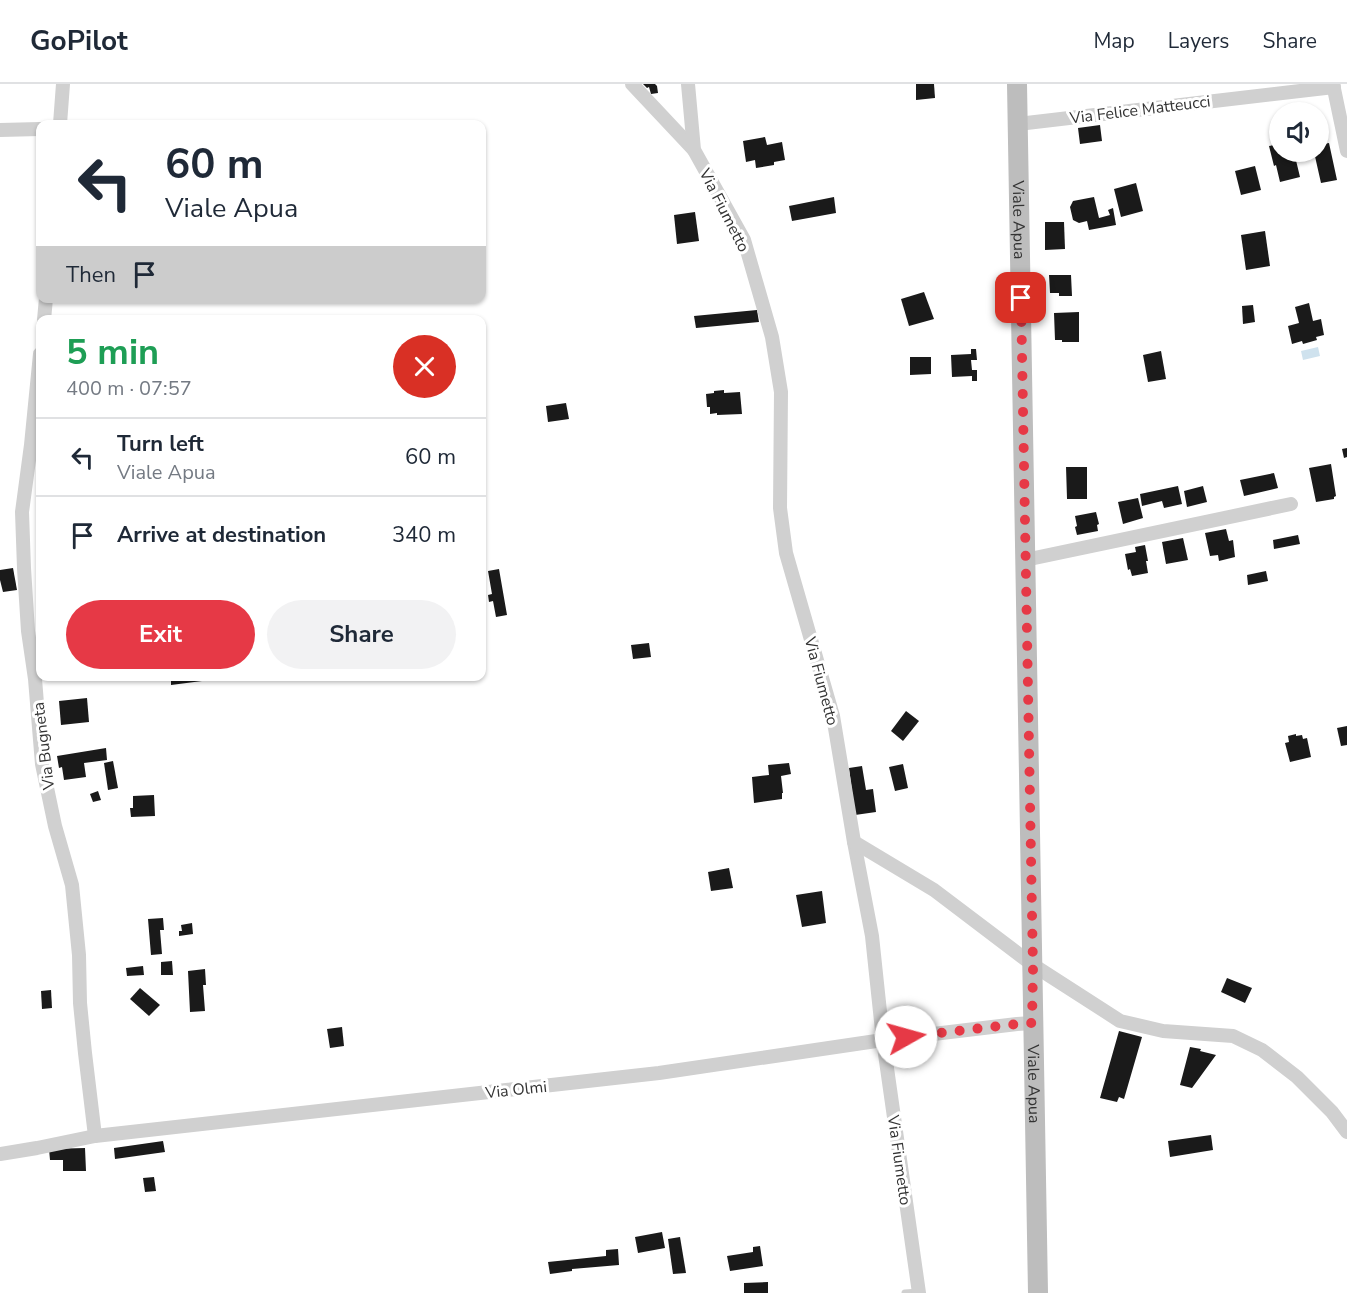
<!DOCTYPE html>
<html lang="en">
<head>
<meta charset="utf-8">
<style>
  :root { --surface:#fff; --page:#f2f2f3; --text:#1f2937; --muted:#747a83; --line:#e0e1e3; --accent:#e63946 }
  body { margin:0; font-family:"Nunito Sans",sans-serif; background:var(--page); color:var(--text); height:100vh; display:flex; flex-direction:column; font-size:22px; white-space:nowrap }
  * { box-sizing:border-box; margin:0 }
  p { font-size:20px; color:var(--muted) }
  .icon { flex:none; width:33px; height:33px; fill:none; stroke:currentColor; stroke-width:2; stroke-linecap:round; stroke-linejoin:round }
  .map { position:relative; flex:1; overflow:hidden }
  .sheet { position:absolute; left:36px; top:231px; width:450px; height:366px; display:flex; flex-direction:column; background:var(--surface); border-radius:12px; box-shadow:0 2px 4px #0004 }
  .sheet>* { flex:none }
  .hud { position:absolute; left:36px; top:36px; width:450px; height:183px; border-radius:12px; box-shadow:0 2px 4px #0004; background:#fff; color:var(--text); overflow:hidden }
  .buttons { position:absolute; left:1269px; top:18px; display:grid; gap:12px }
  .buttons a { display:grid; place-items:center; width:60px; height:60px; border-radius:50%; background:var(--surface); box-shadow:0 2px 4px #0004; font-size:30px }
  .pin { position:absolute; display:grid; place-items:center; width:51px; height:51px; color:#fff; margin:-26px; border-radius:12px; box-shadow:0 3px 9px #0006 }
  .me { position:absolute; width:66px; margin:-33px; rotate:83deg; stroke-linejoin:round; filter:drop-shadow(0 0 4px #0008) }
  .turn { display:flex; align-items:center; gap:21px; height:126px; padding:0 30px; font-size:27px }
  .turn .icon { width:78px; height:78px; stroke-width:2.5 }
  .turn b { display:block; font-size:42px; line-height:51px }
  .then { display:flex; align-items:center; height:57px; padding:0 30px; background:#0003; gap:12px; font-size:22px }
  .round { display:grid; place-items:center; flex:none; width:63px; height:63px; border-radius:32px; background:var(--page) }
  .summary { display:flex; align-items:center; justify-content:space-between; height:102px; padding:0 30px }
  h1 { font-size:36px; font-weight:700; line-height:45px; color:#1e9e55 }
  .cta { display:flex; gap:12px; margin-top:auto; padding:12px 30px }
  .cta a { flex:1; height:69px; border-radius:36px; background:var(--accent); color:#fff; font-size:24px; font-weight:700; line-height:69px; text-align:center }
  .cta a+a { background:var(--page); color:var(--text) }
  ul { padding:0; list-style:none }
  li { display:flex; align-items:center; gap:18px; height:78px; padding:0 30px; border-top:2px solid var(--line) }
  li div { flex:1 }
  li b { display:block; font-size:22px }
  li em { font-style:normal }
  header { display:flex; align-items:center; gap:36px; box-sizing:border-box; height:84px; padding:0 30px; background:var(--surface); border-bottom:2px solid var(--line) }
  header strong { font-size:28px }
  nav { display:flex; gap:33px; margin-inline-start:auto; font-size:21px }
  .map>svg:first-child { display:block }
  .water { fill:#cfe2ee }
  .building { fill:#1a1a1a }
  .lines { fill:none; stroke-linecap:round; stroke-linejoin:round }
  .lane { stroke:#d0d0d0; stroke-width:7 }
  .street { stroke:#d0d0d0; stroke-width:14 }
  .secondary { stroke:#bdbdbd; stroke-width:20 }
  .route { stroke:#e63946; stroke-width:10; stroke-dasharray:0 18 }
  .labels { text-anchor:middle; stroke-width:6; stroke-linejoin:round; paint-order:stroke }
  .street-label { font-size:16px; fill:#333; stroke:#fff }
</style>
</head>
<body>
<header>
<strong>GoPilot</strong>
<nav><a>Map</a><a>Layers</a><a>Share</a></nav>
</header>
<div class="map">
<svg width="1347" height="1209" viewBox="0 0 1347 1209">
  <rect width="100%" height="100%" fill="#fff"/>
  <path class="water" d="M1318,263L1320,272L1303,276L1301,267Z"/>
  <g class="building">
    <path d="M643,0H655L657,2L658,9L651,10L649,3L647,4Z"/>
    <path d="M916,0H934L935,14L916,16Z"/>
    <path d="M1100,41L1102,57L1080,60L1078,44Z"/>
    <path d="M765,53L767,61L782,58L785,76L774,78V81L756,84L755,76L746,78L743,57Z"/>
    <path d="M1329,59L1337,96L1321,99L1314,68H1318V61Z"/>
    <path d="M1280,60V68H1294L1300,93L1280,98L1276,81L1274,82L1269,62Z"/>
    <path d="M1255,82L1261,106L1241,111L1235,87Z"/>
    <path d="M1136,99L1143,127L1121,133L1114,105Z"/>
    <path d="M834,113L836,129L792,137L789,122Z"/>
    <path d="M1094,113L1099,134L1110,131L1108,126L1113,124L1116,141L1089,146L1087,137L1079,139L1073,136L1070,123L1073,117Z"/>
    <path d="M695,128L699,157L677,160L674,131Z"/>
    <path d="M1045,138H1064L1065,165L1045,166Z"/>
    <path d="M1265,147L1270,182L1246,186L1241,151Z"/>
    <path d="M1049,191H1071L1072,212H1059V209H1050Z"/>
    <path d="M924,208L934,235L909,242L901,215Z"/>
    <path d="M1309,219L1313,237L1321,235L1324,251L1316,253L1317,256L1303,260L1302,257L1292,260L1288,242L1299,239L1295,223Z"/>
    <path d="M1253,221L1255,238L1243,240L1242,222Z"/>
    <path d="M757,226L759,238L696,244L694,232Z"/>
    <path d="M1079,228V258H1062V256H1055L1054,229Z"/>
    <path d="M971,265H976L977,276H971L972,286H977V297H972V292L952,293L951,271L971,270Z"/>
    <path d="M1161,267L1166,295L1148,298L1143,271Z"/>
    <path d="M910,273H931V290L910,291Z"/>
    <path d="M724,306V309L740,308L742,330L717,331V329L710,330V323H707L706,310L714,309V307Z"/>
    <path d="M566,319L569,335L548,338L546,322Z"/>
    <path d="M1347,364V373L1344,374L1342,365Z"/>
    <path d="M1331,380L1336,412L1334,413V415L1316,418L1309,384Z"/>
    <path d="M1066,383H1087V415H1067Z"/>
    <path d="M1274,389L1278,404L1244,412L1240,396Z"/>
    <path d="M1178,402L1182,420L1164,424L1162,417L1142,422L1140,410Z"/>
    <path d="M1203,402L1207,418L1187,423L1184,407Z"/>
    <path d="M1138,414L1143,434L1123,440L1118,418Z"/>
    <path d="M1096,428L1099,440L1097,441L1098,447L1077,451L1075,443L1077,442L1075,432Z"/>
    <path d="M1226,445L1229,457L1233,456L1235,473L1219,477L1218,471L1210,472L1205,449Z"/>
    <path d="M1298,451L1300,460L1274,465L1273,456Z"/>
    <path d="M1183,454L1188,476L1166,480L1162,458Z"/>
    <path d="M1145,461L1148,477H1146L1148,489L1132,492L1130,485L1128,486L1125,470L1136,468L1135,463Z"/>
    <path d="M13,484L17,506L3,508L0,496V486Z"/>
    <path d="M499,485L507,531L496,533L493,517L489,518L488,511L492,510L488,487Z"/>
    <path d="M1266,487L1268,497L1248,501L1247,491Z"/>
    <path d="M649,559L651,573L633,575L631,561Z"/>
    <path d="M171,592H201L202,597L171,601Z"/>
    <path d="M87,614L89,638L61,641L59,617Z"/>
    <path d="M906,627L919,637L903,657L891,647Z"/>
    <path d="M1347,642V661L1341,662L1337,644Z"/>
    <path d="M1296,650V652L1302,651L1303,655L1307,654L1311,673L1290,678L1285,659L1289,658L1288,652Z"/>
    <path d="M106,664L107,676L84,679L86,693L64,696L62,683L59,684L57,672Z"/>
    <path d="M113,677L118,704L108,706L104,679Z"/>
    <path d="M789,679L791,690L781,692L783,709H782V715L754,719L752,693L769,691L768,681Z"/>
    <path d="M903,680L908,704L895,707L889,683Z"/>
    <path d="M862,682L866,706L873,705L876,728L855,731L849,684Z"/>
    <path d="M98,707L101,716L93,718L90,710Z"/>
    <path d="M154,711L155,732L131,733L130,724H133V712Z"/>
    <path d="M729,784L733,804L711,807L708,788Z"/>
    <path d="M822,807L826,839L802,843L796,811Z"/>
    <path d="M163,834L164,846H160L162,870L151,871L148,835Z"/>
    <path d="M192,839L193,850L179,852V847H182L181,841Z"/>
    <path d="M172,877L173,891H161V878Z"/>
    <path d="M143,882L144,891L127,892L126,884Z"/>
    <path d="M205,885L206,901H203L205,927L190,928L188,887Z"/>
    <path d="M1227,894L1252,904L1245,919L1221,908Z"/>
    <path d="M140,904L160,921L149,932L130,915Z"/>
    <path d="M51,906L52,924L42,925L41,907Z"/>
    <path d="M342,943L344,962L330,964L327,945Z"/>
    <path d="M1119,947L1142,953L1124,1015L1119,1013L1117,1018L1100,1014Z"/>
    <path d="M1190,963L1201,965L1200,967L1216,971L1192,1004L1180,1001Z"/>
    <path d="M1211,1051L1213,1066L1170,1073L1168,1057Z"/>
    <path d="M163,1057L165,1068L115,1075L114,1064Z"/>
    <path d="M85,1064L86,1087H63V1076H50L49,1065Z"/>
    <path d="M154,1093L156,1107L145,1108L143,1094Z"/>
    <path d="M662,1148L665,1164L638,1169L635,1153Z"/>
    <path d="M680,1153L686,1189L673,1190L668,1155Z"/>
    <path d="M760,1162L763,1182L730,1187L727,1172L753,1168V1163Z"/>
    <path d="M618,1165L619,1181L572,1185V1187L550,1190L548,1178L606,1172V1166Z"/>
    <path d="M768,1198V1209H744V1199Z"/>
  </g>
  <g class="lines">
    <path class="lane" d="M905,1209L919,1208"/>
    <g class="street">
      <path d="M632,0L694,66"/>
      <path d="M688,0L694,66L744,156L772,253L781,308L780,424L786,469L833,632L854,758L872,852L883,956L919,1209"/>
      <path d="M1333,0L1347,67"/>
      <path d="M60,40L63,0"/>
      <path d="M1018,40L1334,3"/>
      <path d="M0,46L40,45"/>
      <path d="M44,236L46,214"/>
      <path d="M40,270L31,361L22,428L24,484L28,547L35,595L42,680L55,742L72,801L79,871L80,919L85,969L95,1052"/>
      <path d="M1025,476L1291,420"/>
      <path d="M854,758L934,806L1033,881L1120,937L1163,947L1233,952L1262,966L1297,993L1332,1028L1347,1048"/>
      <path d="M0,1070L37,1064L95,1052L659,989L883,956L1017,940L1032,939"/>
    </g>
    <path class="secondary" id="s1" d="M1017,0L1038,1209"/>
  </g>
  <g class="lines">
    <path class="route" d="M906,953L1017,940L1032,939L1033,885L1021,214"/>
  </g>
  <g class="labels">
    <g class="street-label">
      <text transform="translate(1140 25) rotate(-7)" y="6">Via Felice Matteucci</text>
      <text transform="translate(725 126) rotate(63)" y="6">Via Fiumetto</text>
      <text dy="6" stroke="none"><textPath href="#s1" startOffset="136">Viale Apua</textPath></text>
      <text transform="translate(822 597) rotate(75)" y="6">Via Fiumetto</text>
      <text transform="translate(43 662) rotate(-97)" y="6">Via Bugneta</text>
      <text dy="6" stroke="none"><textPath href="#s1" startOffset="1000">Viale Apua</textPath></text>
      <text transform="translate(516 1005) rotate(-6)" y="6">Via Olmi</text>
      <text transform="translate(900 1076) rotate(82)" y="6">Via Fiumetto</text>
    </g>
  </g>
</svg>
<div class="buttons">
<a><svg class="icon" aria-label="sound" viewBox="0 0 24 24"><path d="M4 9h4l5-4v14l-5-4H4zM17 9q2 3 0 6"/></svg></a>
</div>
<div class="pin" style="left:1021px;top:214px;background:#d93025"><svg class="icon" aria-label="arrive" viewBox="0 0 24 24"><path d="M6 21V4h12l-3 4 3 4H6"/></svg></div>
<svg class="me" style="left:906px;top:953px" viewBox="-20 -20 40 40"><circle r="19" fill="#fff"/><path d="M0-13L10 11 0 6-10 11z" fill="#e63946"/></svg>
<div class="hud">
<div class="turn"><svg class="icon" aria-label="left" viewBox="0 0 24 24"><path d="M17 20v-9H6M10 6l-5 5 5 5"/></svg><div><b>60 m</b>Viale Apua</div></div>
<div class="then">Then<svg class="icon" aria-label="arrive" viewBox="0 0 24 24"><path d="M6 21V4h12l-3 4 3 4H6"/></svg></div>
</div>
<section class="sheet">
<div class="summary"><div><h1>5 min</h1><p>400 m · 07:57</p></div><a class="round" style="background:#d93025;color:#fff"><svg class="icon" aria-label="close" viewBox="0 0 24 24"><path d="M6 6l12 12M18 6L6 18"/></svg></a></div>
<ul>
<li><svg class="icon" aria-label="left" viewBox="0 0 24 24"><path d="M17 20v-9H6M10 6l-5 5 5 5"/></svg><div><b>Turn left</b><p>Viale Apua</p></div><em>60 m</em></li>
<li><svg class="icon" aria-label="arrive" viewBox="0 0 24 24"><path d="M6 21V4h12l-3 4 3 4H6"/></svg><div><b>Arrive at destination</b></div><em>340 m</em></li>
</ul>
<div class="cta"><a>Exit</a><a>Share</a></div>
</section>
</div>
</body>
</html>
